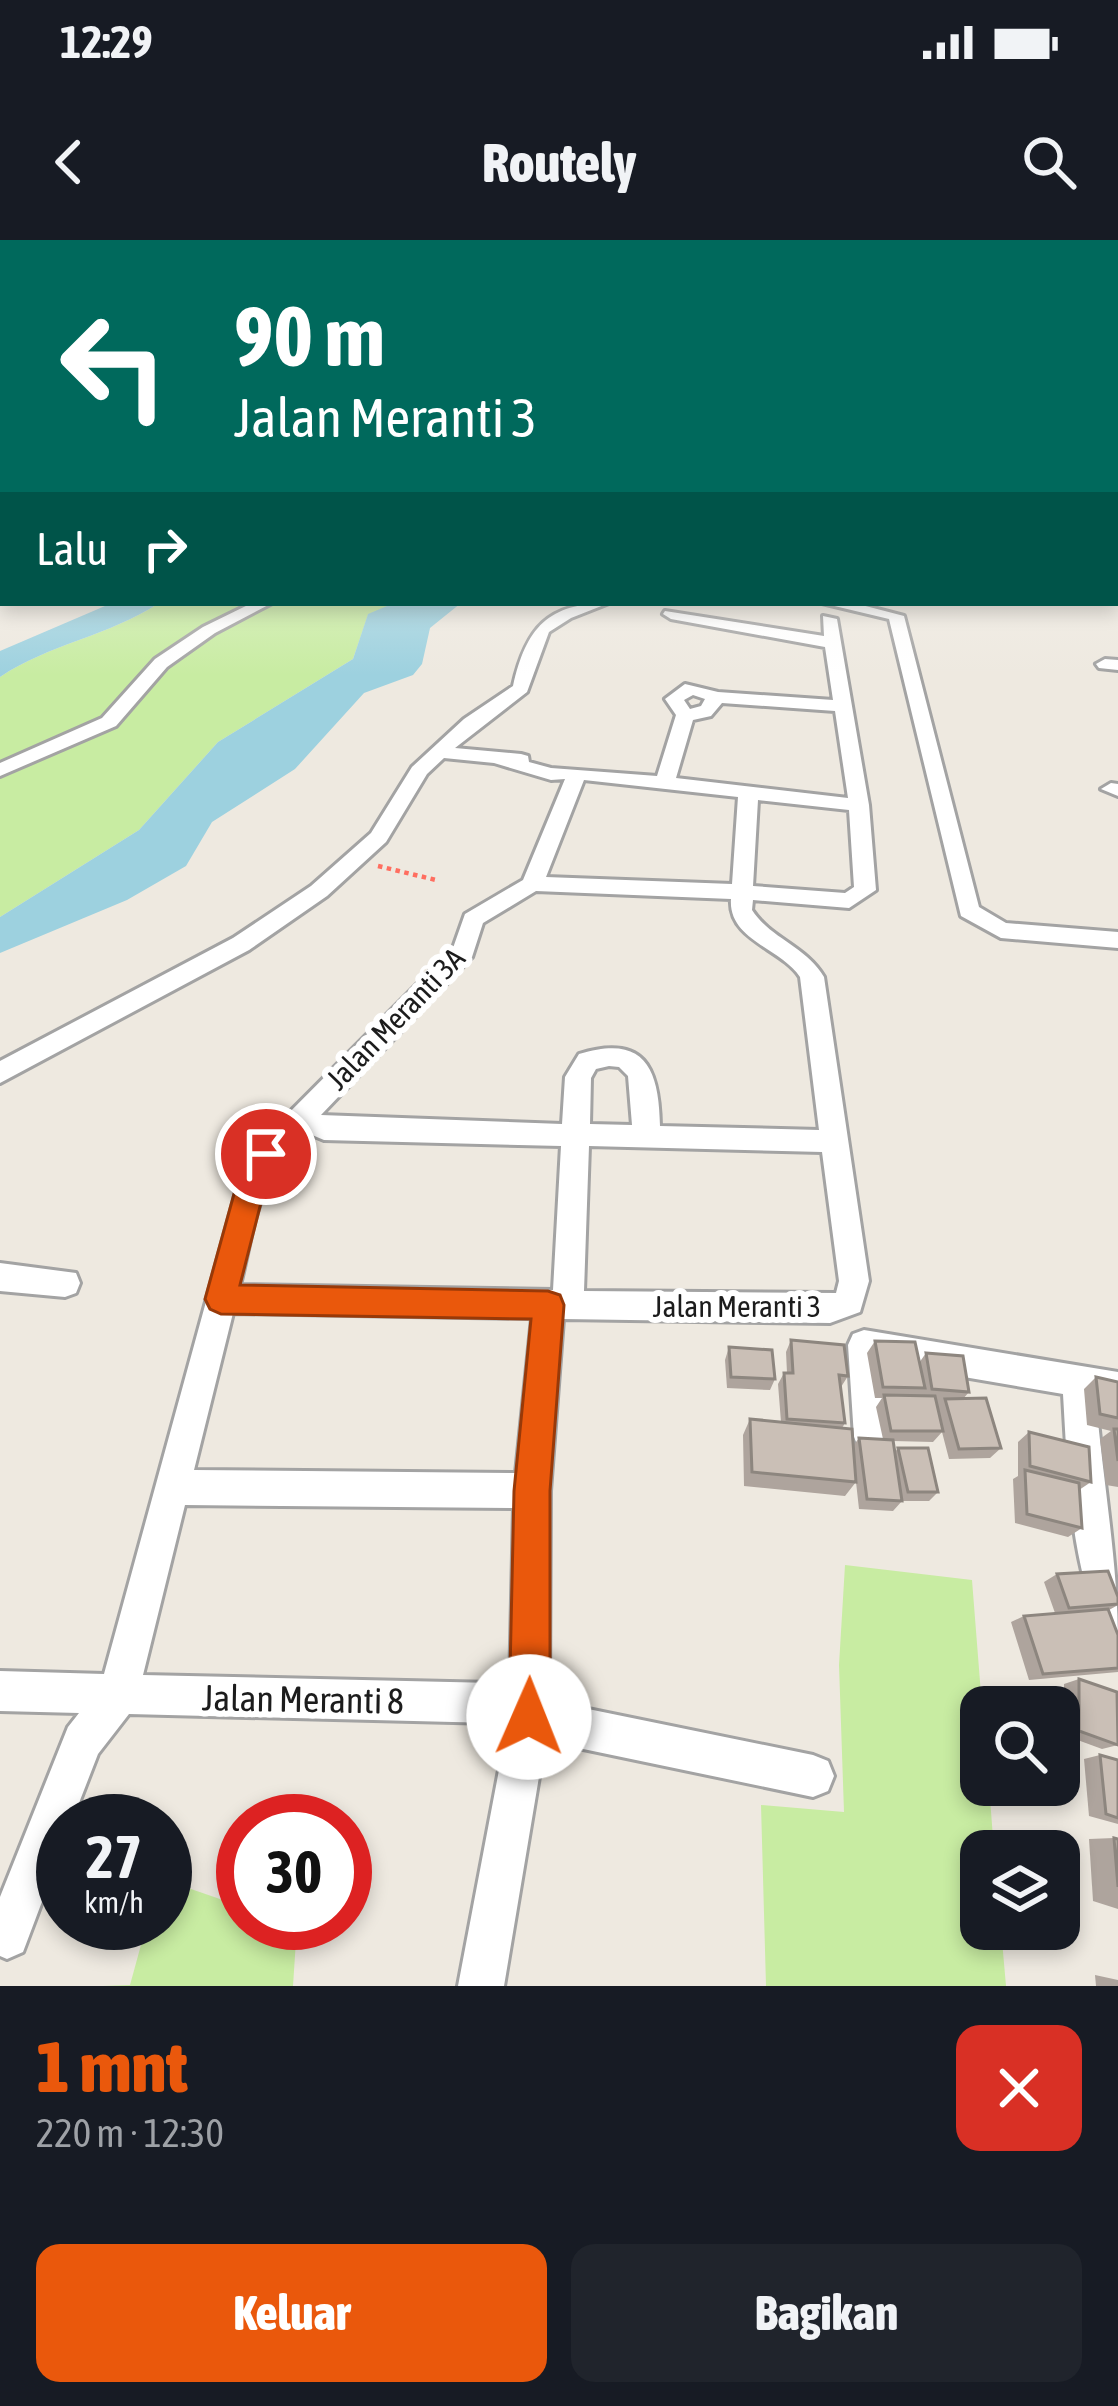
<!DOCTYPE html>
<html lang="id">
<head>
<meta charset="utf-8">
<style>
  :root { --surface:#171b24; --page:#20242c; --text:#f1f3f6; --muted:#9ea1a6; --accent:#ea580c }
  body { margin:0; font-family:"Asap Condensed",sans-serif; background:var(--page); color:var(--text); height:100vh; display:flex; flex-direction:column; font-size:45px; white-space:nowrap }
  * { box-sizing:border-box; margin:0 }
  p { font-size:39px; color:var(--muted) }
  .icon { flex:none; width:66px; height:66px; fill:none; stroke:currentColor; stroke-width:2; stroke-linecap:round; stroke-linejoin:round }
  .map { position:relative; height:1746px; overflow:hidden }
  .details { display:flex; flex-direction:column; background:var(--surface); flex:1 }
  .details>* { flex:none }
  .top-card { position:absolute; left:0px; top:0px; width:1119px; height:366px; box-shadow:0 6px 18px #0003; background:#00695c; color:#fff; overflow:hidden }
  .controls { position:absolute; left:960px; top:1446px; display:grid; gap:24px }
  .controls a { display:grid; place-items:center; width:120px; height:120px; border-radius:24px; background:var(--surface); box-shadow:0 6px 18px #0003; font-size:60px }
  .speed { position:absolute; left:36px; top:1554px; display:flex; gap:24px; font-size:60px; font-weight:700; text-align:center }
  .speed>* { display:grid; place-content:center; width:156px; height:156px; border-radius:50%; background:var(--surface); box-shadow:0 6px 18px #0003; line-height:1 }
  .speed small { font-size:30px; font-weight:400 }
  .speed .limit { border:18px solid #d22; background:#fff; color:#111 }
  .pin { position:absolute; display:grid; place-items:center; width:102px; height:102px; color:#fff; margin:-51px; border:6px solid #fff; border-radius:50%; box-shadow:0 3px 12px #0007 }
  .me { position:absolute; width:132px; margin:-66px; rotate:1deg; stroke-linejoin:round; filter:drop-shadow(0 0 9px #0008) }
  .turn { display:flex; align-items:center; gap:42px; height:252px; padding:0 36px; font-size:54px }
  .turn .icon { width:156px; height:156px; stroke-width:2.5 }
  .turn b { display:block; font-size:84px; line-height:102px }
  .then { display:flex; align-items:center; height:114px; padding:0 36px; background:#0003; gap:24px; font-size:45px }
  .round { display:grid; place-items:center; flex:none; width:126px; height:126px; border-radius:24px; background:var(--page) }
  .overview { display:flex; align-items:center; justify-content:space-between; height:204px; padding:0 36px }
  h1 { font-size:72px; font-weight:800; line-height:90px; color:var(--accent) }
  .cta { display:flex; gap:24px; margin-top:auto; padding:24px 36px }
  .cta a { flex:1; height:138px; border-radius:24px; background:var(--accent); color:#fff; font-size:48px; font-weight:800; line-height:138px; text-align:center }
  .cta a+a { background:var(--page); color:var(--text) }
  .status { display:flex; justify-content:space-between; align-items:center; height:84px; padding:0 60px; background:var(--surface); direction:ltr }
  .status svg { height:33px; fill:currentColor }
  header { display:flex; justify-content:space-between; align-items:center; height:156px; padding:0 36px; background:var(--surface); font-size:54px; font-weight:800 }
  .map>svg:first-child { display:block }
  .grass { fill:#c8eca2 }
  .water { fill:#9dd1df }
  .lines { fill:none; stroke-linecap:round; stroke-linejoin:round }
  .minor-casing { stroke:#a3a3a3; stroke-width:6 }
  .path { stroke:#ff6e60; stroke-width:4.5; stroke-dasharray:4.5 4.5; stroke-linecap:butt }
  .minor { fill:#fff; fill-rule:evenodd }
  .wall { fill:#aea49d }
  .building { fill:#cabfb6; stroke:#8d867f; stroke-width:3 }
  .route { fill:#ea580c; stroke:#983908; stroke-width:3 }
  .labels { text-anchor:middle; stroke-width:12; stroke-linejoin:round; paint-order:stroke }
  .street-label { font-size:30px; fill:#1c1c1c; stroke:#fff }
  .near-street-label { font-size:36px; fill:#1c1c1c; stroke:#fff }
</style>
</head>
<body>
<div class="status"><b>12:29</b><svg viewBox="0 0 49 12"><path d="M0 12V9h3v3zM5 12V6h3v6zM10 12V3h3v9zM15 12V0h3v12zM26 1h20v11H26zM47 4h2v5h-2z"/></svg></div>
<header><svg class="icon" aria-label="back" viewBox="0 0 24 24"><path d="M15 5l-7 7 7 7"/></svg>Routely<svg class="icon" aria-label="search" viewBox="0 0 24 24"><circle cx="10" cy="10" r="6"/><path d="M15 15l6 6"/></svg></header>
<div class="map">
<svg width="1118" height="1746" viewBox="0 0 1118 1746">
  <rect width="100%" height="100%" fill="#eee9e0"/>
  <g class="grass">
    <path d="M159,363H394L368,375L353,419L218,502L139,590L0,677V437C49,404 109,396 159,363Z"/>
    <path d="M845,1325L972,1340L982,1467L981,1545H989L994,1611H981V1689H1001L1006,1746H766L761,1565L844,1572L839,1425Z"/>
    <path d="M165,1640L243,1667V1683L297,1685L293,1746H103L130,1745L147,1683H165Z"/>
  </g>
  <g class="water">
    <path d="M112,363H159C109,396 49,404 0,437V411Z"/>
    <path d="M394,363H461L430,388L422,424L413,435L364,453L295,529L212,582L186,626L127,660L0,713V677L139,590L218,502L353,419L368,374Z"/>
  </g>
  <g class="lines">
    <defs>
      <g id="minor">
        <path d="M3,251V260L0,261V252Z"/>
        <rect x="1116" y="350" width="2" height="10"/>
        <path d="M252,363H272L215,393L167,427L116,486L0,536V523L102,478L155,419L203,387Z"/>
        <path d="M609,363L571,378L549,392L527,452L455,508L521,514L528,516L529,522L551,528L657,536L676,475L665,459L685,444L718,452L833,460L825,407L671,379L663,374L665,371L824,396L823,376L837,379L869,565L876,650L849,668L753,660L752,670C771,699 806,706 824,737L869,1041L860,1072L830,1083L563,1079L550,1251L549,1461L813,1515L828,1521L834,1536L828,1551L813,1557L545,1501L504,1746H458L507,1488L493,1483L129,1474L98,1514L72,1581H63V1606L23,1712L7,1719L0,1716V1657L68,1487L79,1473L0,1471V1431L104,1434L241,934L256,906L453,708L465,674L523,640L565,539L551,540L494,523L444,518L427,534L386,602L327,656L249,710L0,843V821L233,698L311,646L371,593L412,527L464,479L513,446C526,388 548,363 609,363ZM693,455L705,459L701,466L690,469L684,460ZM722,463L835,471L848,558L676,538L693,480L711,476ZM584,540L738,557L732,644L546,637ZM758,560L849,570L854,647L845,653L753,646ZM536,651L731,659C728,700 781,708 800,737L819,890L660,886C659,827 644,794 579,814L565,837L562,884L321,875L472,717L483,683ZM609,826L619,827L628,836L632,885L590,884L591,838L596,829ZM305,892L324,900L561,906L553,1050L240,1045C256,979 256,943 305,892ZM589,906L822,912L839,1041L836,1053L584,1051ZM233,1073L532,1078L516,1233L194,1230ZM185,1265L514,1268L510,1449L493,1443L143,1435Z"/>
        <path d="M822,363H854L904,376L979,667L1006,683L1118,692V708L1001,698L961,676L889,379Z"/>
        <path d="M1105,419L1118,420V430L1099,428L1096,424Z"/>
        <path d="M1111,543L1118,544V556L1101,549Z"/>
        <path d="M0,1023L76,1033L80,1043L76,1053L65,1057L0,1051Z"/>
        <path d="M864,1090L1118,1132V1164L1096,1160C1103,1242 1118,1322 1118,1404L1104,1399C1070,1320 1068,1239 1063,1154L882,1123L888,1197L883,1209L871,1214L859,1209L854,1197L848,1105L853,1094Z"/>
      </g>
    </defs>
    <use href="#minor" class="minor-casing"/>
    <path class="path" d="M378,626L436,640"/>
    <use href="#minor" class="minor"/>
  </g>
  <g class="wall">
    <path d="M791,1100L848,1136L841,1147L845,1183L842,1188L853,1206L859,1198L883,1199L876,1167L882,1158H875L867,1113L875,1101L919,1123L926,1113L969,1152L963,1159L1001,1208L990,1218L949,1219L942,1192L933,1202L893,1201L895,1212L898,1208L938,1252L929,1261H902L893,1271L859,1269L856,1242L845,1256L744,1246L743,1195L750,1179L781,1182L778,1144L784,1133H787L786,1112Z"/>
    <path d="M729,1107L775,1139L770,1150L727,1148L725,1120Z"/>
    <path d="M1096,1137L1118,1142V1247L1106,1245L1100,1199L1111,1191L1087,1185L1084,1149Z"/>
    <path d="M1029,1192L1091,1242L1079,1250L1082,1288L1068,1297L1015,1283L1013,1239L1018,1236V1202Z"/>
    <path d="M1057,1334L1118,1357V1365L1109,1370L1118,1395V1432L1029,1440L1011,1382L1024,1376L1055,1373L1044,1342Z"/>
    <path d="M1079,1439L1118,1505L1102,1509L1064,1495V1444Z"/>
    <path d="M1100,1515L1118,1520V1584L1089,1576L1084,1519Z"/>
    <path d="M1114,1598L1118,1599V1669L1093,1661L1089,1599Z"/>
    <path d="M1095,1735L1118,1740V1746H1096Z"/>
  </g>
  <g class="building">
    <path d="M791,1100L844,1105L848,1136L839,1135L845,1183L787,1179L784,1133H793Z"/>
    <path d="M875,1101L915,1102L925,1148L883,1147Z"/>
    <path d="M729,1107L772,1110L775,1139L731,1137Z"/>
    <path d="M926,1113L963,1116L969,1152L932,1149Z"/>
    <path d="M1096,1137L1118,1142V1178L1100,1174Z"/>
    <path d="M884,1155L935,1156L943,1191H891Z"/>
    <path d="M986,1158L1001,1208L959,1209L945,1159Z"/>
    <path d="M750,1179L852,1189L856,1242L752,1232Z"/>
    <path d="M1114,1189H1118V1221Z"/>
    <path d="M1029,1192L1089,1207L1091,1242L1030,1226Z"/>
    <path d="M859,1198L893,1200L902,1261L867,1259Z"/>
    <path d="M898,1208H928L938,1252H908Z"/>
    <path d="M1025,1230L1079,1243L1082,1288L1027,1274Z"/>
    <path d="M1108,1331L1118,1357V1364L1069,1368L1057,1334Z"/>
    <path d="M1108,1369L1118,1395V1428L1043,1434L1024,1376Z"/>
    <path d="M1079,1439L1117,1452L1118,1505L1079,1491Z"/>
    <path d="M1100,1515L1118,1520V1578L1106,1574Z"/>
    <path d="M1114,1598L1118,1599V1647Z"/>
  </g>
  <linearGradient id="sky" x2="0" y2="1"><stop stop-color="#8ac0e4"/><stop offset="0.44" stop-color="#f7f5f1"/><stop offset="1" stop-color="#f7f5f1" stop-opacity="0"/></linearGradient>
  <rect width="1118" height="435" fill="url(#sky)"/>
  <path class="route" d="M266,902L276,906L280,914L266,943L240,1045L548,1051L560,1055L564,1065L550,1251V1477L544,1491L529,1497L515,1491L509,1477L514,1251L531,1079L221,1074L210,1069L205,1059L237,943L256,906Z"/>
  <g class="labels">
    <g class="street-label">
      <text transform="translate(396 779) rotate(-46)" y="10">Jalan Meranti 3A</text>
      <text x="737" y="1077">Jalan Meranti 3</text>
    </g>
    <g class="near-street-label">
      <text transform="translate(303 1459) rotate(1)" y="13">Jalan Meranti 8</text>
    </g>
  </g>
</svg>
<div class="controls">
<a><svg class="icon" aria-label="search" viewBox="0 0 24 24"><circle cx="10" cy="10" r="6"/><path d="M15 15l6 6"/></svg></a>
<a><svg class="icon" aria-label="layers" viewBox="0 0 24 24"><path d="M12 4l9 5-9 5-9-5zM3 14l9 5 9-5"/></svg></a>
</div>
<div class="speed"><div>27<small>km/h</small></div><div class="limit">30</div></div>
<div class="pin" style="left:266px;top:914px;background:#d93025"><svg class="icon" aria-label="arrive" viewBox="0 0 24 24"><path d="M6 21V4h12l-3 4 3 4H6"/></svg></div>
<svg class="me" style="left:529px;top:1477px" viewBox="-20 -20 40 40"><circle r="19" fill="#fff"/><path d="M0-13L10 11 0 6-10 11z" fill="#ea580c"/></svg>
<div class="top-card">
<div class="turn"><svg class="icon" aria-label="left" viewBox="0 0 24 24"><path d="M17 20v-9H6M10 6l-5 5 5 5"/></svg><div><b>90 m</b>Jalan Meranti 3</div></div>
<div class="then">Lalu<svg class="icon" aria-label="right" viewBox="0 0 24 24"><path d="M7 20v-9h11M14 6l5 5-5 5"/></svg></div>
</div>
</div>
<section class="details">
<div class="overview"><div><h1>1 mnt</h1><p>220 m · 12:30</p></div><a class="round" style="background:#d93025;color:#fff"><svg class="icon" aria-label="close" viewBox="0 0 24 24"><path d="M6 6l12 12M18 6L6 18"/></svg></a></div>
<div class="cta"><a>Keluar</a><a>Bagikan</a></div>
</section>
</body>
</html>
